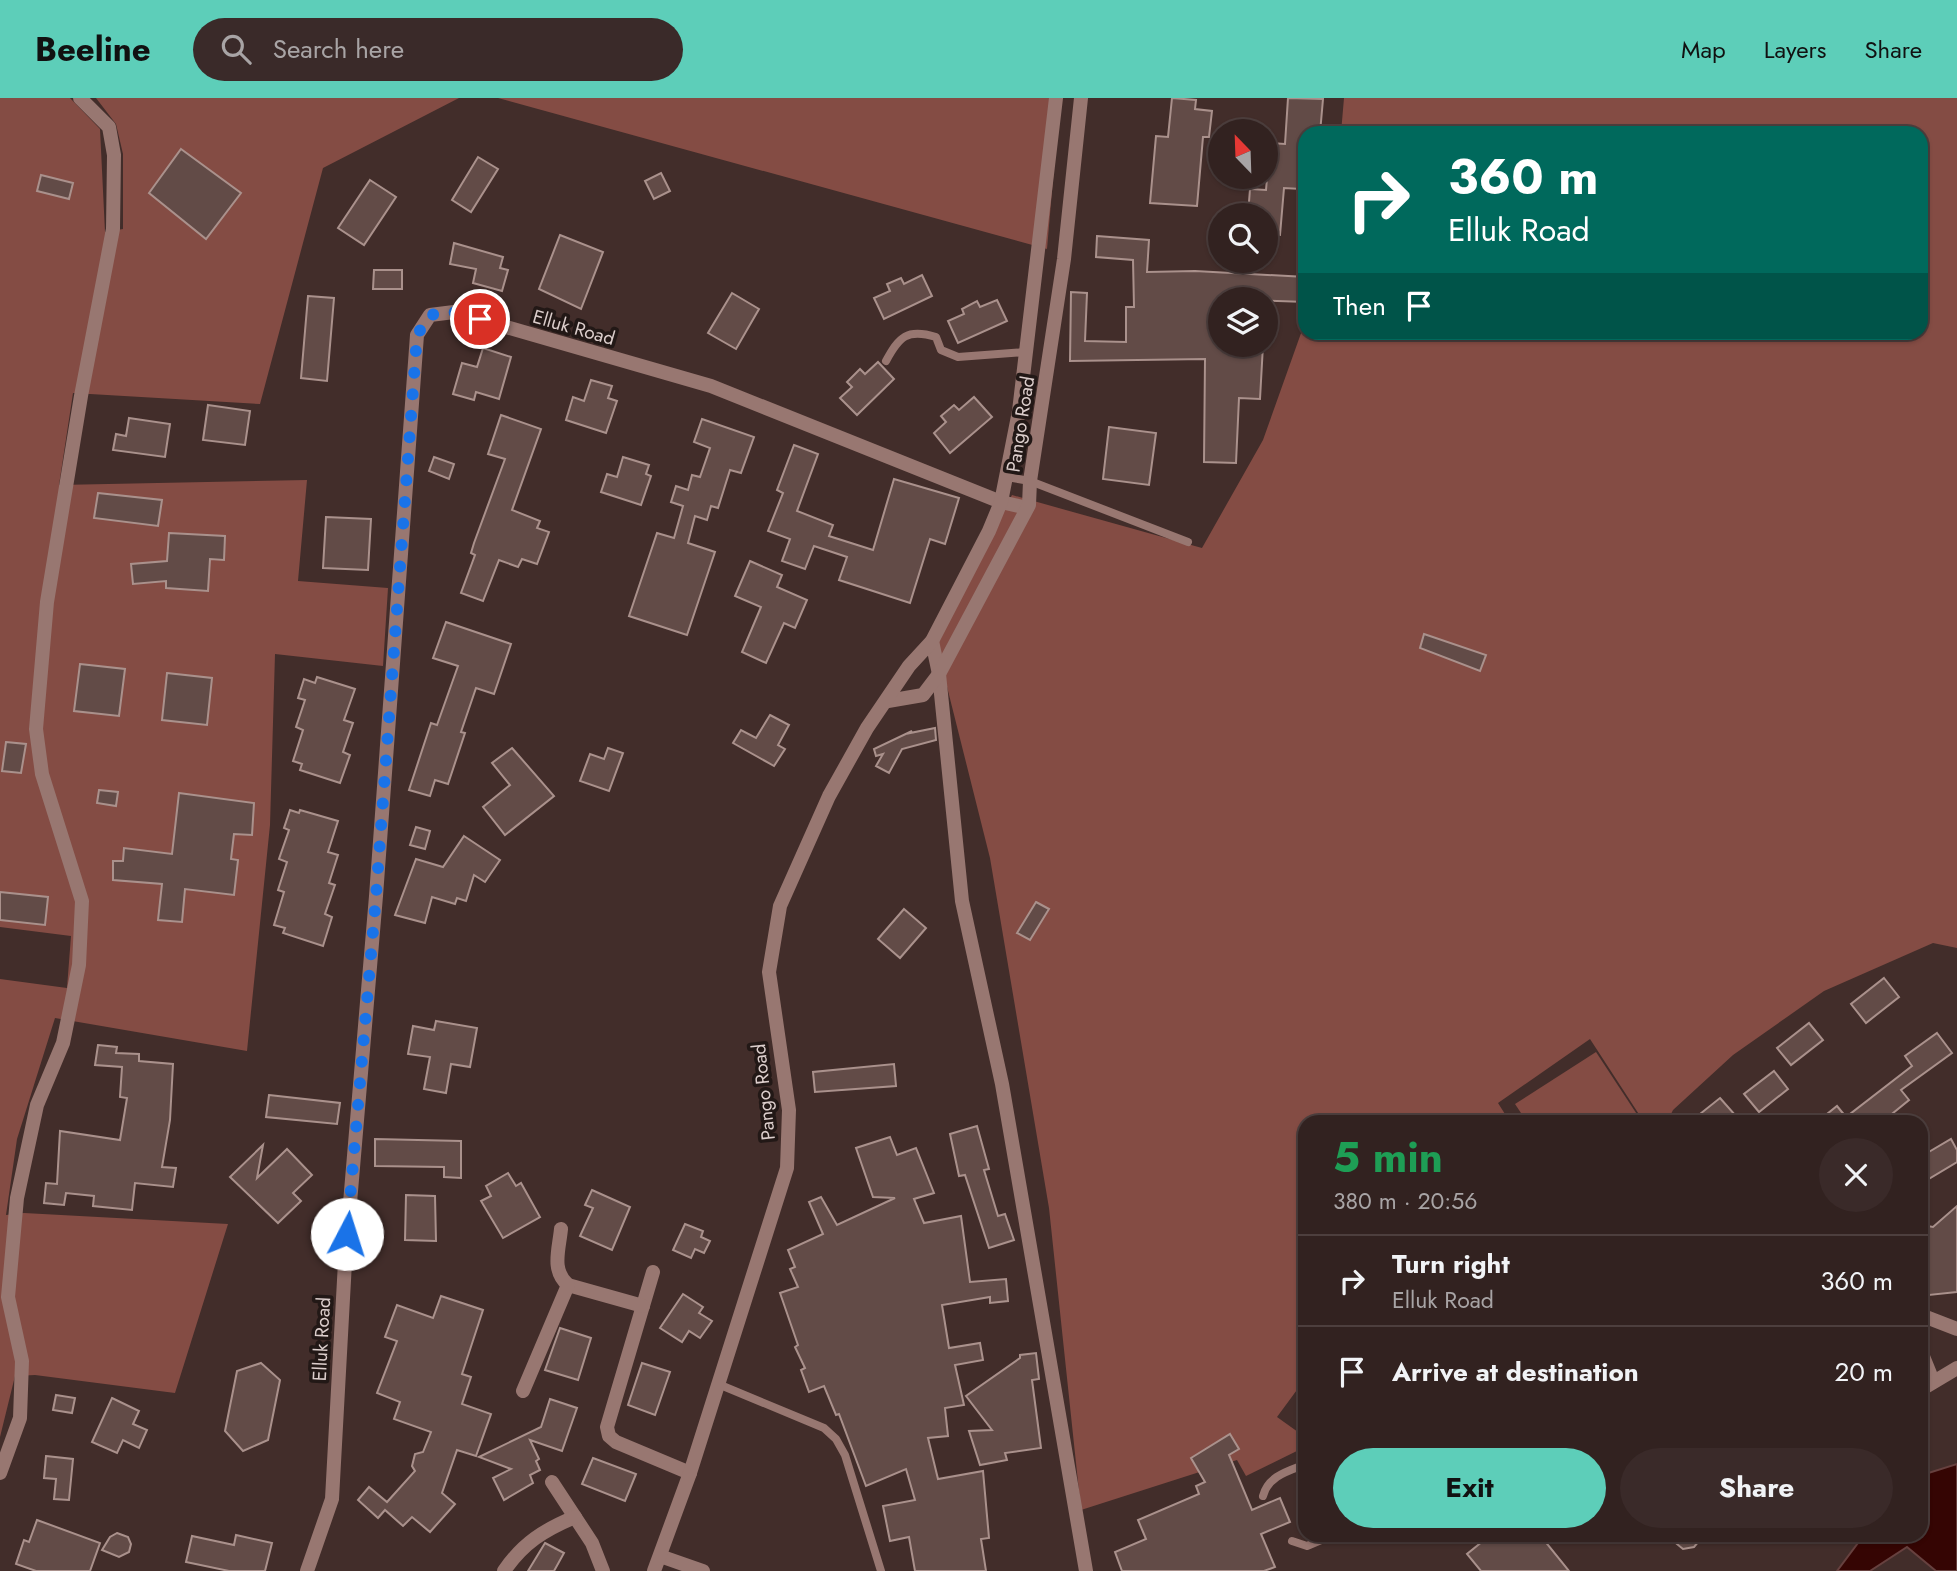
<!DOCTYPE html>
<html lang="en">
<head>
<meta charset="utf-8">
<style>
  :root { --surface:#322220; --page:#3a2a29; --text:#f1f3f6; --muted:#a8a4a5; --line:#4d3f3e; --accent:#5dceb9 }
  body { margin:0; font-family:Jost,sans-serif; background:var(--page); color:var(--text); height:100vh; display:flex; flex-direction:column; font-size:26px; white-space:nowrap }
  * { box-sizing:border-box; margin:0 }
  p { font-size:23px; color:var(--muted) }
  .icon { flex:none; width:38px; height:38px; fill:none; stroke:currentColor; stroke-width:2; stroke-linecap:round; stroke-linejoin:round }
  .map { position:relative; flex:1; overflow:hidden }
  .details { position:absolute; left:1298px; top:1017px; width:630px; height:427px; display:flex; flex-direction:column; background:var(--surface); border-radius:21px; box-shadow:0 2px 5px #0004,0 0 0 2px var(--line) }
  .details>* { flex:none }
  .guide { position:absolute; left:1298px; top:28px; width:630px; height:214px; border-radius:21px; box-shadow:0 2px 5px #0004,0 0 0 2px var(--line); background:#00695c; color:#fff; overflow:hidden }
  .needle { width:46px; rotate:337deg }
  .controls { position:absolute; left:1208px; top:21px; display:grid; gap:14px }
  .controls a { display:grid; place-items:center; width:70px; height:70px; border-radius:50%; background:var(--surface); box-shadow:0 2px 5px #0004,0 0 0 2px var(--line); font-size:35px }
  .pin { position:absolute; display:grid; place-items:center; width:60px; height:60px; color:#fff; margin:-30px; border:4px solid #fff; border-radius:50%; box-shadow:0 2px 7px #0007 }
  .me { position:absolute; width:77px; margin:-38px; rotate:5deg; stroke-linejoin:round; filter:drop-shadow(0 0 5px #0008) }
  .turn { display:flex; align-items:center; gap:24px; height:147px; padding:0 35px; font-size:32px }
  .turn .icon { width:91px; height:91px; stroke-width:2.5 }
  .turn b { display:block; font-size:49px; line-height:60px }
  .then { display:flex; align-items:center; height:66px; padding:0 35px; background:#0003; gap:14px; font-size:26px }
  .round { display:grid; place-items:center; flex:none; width:74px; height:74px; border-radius:37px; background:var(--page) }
  .summary { display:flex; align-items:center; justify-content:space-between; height:119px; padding:0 35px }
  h1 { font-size:42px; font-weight:700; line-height:52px; color:#1e9e55 }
  .button { display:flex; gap:14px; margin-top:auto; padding:14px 35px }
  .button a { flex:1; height:80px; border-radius:42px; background:var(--accent); color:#111; font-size:28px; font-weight:700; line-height:80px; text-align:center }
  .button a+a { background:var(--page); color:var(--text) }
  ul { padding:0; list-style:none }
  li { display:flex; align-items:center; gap:21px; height:91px; padding:0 35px; border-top:2px solid var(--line) }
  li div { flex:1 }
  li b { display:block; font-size:26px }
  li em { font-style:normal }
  header { display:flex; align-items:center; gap:42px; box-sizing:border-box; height:98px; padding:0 35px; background:var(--accent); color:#111 }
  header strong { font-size:33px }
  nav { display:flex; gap:38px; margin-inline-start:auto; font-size:24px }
  .search { width:490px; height:63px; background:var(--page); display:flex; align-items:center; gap:18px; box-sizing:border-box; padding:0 24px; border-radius:38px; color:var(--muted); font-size:26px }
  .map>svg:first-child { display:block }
  .green { fill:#844c44 }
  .water { fill:#350503; stroke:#67413f; stroke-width:2 }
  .building { fill:#624b47; stroke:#aa918c; stroke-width:2 }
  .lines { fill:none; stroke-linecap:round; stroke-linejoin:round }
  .service { stroke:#987771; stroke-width:8 }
  .minor { stroke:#987771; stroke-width:14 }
  .tertiary { stroke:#987771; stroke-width:14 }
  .route { stroke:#1a73e8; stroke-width:12; stroke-dasharray:0 21.6 }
  .labels { text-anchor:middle; stroke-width:7; stroke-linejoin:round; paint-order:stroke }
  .street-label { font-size:19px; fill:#dccecc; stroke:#221816 }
</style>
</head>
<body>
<header>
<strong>Beeline</strong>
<div class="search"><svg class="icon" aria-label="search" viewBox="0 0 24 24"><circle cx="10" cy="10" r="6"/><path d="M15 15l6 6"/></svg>Search here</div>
<nav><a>Map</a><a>Layers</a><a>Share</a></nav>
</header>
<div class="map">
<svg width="1957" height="1473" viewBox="0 0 1957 1473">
  <rect width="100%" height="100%" fill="#422d2a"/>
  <g class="green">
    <path d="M0,0H70L100,31L105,134L123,131V56L116,26L96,0H459L323,70L260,306L73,295L59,387L307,382L298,483L388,490L383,568L275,556L270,727L247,953L55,920L17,1041L6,1117L24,1115L228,1126L175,1295L35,1277L15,1278L0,1339V881L67,890L71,838L0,829Z"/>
    <path d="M498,0H1060L1047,151Z"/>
    <path d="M1344,0H1957V850L1933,845L1824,893L1733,957L1673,1012L1667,1024H1644L1590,941L1498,1005L1510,1024H1306L1305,1281L1277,1319L1305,1339V1349L1246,1378L1237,1362L1081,1412L1049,1110L990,760L935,541L1012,397L1202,450L1263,342L1305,224L1306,234H1922V35H1341Z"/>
    <path d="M1596,954L1642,1024H1527L1515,1006Z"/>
  </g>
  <path class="water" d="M1957,1366V1473H1936L1907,1449L1870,1473H1837L1864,1437H1922V1377Z"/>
  <g class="building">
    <path d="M1172,0L1196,2L1195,11L1212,13L1209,39H1203L1197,108L1150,105L1156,38L1168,39Z"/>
    <path d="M1288,0L1323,1L1320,35H1306L1301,91L1284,90L1280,137L1265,136V117H1248L1250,91L1266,92L1270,45L1285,46Z"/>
    <path d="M181,51L241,95L206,141L149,95Z"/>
    <path d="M478,59L498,71L471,114L452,102Z"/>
    <path d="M661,75L670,93L654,101L645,83Z"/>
    <path d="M41,77L73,85L69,101L37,93Z"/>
    <path d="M370,82L396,99L364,147L338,130Z"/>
    <path d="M560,137L603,154L581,211L539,191Z"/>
    <path d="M1097,138L1149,142L1147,174L1195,173L1306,179V204L1220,201V247H1263L1260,301L1239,300L1236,365L1204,364L1205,261L1070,263L1071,194L1087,195L1085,243L1126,244V209H1134L1133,162L1096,159Z"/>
    <path d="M454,145L503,159L500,170L508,172L502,193L473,185L476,171L450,166Z"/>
    <path d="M374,172H402V191H373Z"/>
    <path d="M922,177L932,198L884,221L874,200L890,193L887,186L901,180L904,186Z"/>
    <path d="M732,195L759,211L736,251L708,235Z"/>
    <path d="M308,198L334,200L327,283L301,280Z"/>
    <path d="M997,202L1007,223L958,245L948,223L964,216L962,211L977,203L980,209Z"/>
    <path d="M483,250L511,259L499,301L476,294L474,302L453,296L462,265L477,269Z"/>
    <path d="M878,264L894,281L857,317L840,300L852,289L847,284L860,271L865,276Z"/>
    <path d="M591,282L612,288L608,300L617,303L606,335L566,322L573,299L584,303Z"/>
    <path d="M974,299L992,319L950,355L934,335L946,324L941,318L954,307L959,312Z"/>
    <path d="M208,307L250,313L245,347L203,342Z"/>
    <path d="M501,317L541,331L512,412L540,423L537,430L549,434L537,466L522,461L518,469L499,462L483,503L461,495L475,457L471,455L474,445L505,361L488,356Z"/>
    <path d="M129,320L170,326L165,359L113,352L116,336L126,338Z"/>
    <path d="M702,321L754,339L741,375L730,372L718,410L711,408L707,422L695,418L688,445L715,454L687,537L629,518L657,435L674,440L683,408L671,404L676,388L688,392L692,377L700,379L710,350L694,344Z"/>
    <path d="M1109,329L1156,335L1149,387L1103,381Z"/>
    <path d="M794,347L818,356L797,413L833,427L829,438L873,452L894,381L959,400L945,446L930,441L910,505L839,482L847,459L814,448L805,471L782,463L790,441L768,433L783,395L777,392Z"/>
    <path d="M434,359L454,366L449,381L429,373Z"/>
    <path d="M623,359L649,367L646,376L651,378L641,407L601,394L607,376L617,379Z"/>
    <path d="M98,395L162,402L158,428L94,420Z"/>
    <path d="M326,419L371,421L368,472L323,470Z"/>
    <path d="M169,435L225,438L224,462L210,461L208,493L166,490V483L133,486L131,466L167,463Z"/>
    <path d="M750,463L782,477L777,489L807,502L795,530L784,525L766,565L742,554L761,509L735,498Z"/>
    <path d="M446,524L511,546L494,596L476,590L461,634L465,635L448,686L435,682L430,698L409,692L431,625L437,627L458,568L433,560Z"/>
    <path d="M1424,536L1486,557L1480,573L1420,550Z"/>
    <path d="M80,566L125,571L119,618L74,613Z"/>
    <path d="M167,575L212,580L207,627L162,622Z"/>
    <path d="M317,579L355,591L344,622L353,625L343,654L350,657L340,685L300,672L302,666L293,663L303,632L296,629L305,602L298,600L304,581L315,585Z"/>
    <path d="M770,617L789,627L778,647L785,651L774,668L733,645L741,632L756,640Z"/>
    <path d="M935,630L936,642L902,651L889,675L876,668L883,656L876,658L874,651L912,633L910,635Z"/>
    <path d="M6,644L26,646L21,675L2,673Z"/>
    <path d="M512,650L554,698L505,737L483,709L510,687L492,665Z"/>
    <path d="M608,650L623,655L609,693L580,683L590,656L604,661Z"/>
    <path d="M99,692L118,694L116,708L97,705Z"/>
    <path d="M179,695L254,705L252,737L234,736L231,761L238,762L234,797L185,791L182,824L158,822L162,786L113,782V763H123L124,750L172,756Z"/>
    <path d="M290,712L299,715L300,712L338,723L328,754L338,757L329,785L335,787L325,816L332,819L323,848L283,835L285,830L274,827L284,794L278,792L287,764L279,761L289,732L284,730Z"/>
    <path d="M416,729L430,733L425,751L410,747Z"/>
    <path d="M464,738L500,762L485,784L474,777L466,803L457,800L455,806L432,799L425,825L395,817L416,761L443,769Z"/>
    <path d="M0,794L48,799L45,827L0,822Z"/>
    <path d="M1036,804L1049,811L1030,842L1017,835Z"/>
    <path d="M904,811L926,830L900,860L878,841Z"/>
    <path d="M1884,880L1899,899L1866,925L1851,906Z"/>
    <path d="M436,923L477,930L470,969L451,966L446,995L424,991L430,959L408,956L413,928L434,932Z"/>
    <path d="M1809,925L1823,942L1791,967L1777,950Z"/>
    <path d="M1937,935L1952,955L1901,992L1909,1002L1882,1024H1817L1837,1008L1846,1019L1912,968L1905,958Z"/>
    <path d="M98,947L117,949L116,955L139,956V963L173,966L170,1022L162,1069L176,1070L173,1089L135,1085L132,1112L93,1108L94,1098L66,1095L64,1107L44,1105L46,1085L57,1086L60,1033L120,1042L127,1000L120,999L122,969L95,967Z"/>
    <path d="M894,966L896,988L815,994L813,974Z"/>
    <path d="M1774,973L1788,991L1759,1014L1744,996Z"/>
    <path d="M269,997L340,1005L337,1026L266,1019Z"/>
    <path d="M1720,1000L1736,1018L1728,1024H1690Z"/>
    <path d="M977,1028L989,1071L984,1072L998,1118L1005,1116L1014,1142L989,1150L965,1077L959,1078L950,1036Z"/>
    <path d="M890,1039L897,1057L916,1050L934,1095L914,1101L924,1125L961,1118L970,1184L1006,1181L1008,1203L990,1205V1199L942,1207L949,1250L980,1245L983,1262L955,1267L964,1307L945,1310L948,1338L928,1340L938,1381L983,1373L989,1440L981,1441L986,1473H915L909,1439L890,1443L883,1408L915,1402L906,1371L866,1388L839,1316L836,1317L824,1288L809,1294L801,1272L805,1270L795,1249L798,1247L780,1195L798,1189L790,1171L795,1169L788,1152L823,1136L809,1104L821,1099L837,1127L895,1100L873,1099L856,1050Z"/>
    <path d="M375,1041L461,1043V1080L444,1079V1069L375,1068Z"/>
    <path d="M1951,1041L1957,1052V1064L1922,1085V1058Z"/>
    <path d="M263,1047L257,1080L287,1051L312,1077L293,1095L301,1103L278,1125L230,1079Z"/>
    <path d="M508,1075L516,1088L521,1085L540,1119L503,1140L481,1103L491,1098L486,1088Z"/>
    <path d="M592,1092L630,1109L612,1152L580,1138L593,1110L585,1107Z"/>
    <path d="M406,1097L435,1098L436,1143L405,1142Z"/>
    <path d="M1957,1108V1194L1929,1197L1924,1151L1922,1152V1127L1933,1129Z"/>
    <path d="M685,1126L703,1133L701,1139L710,1143L704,1155L695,1151L691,1160L673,1152Z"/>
    <path d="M683,1196L703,1209L699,1215L712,1223L700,1240L689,1233L682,1244L660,1230Z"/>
    <path d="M441,1198L483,1212L462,1276L471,1279L462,1306L491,1316L476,1358L457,1352L442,1395L455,1406L430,1434L412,1419L403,1428L385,1412L378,1420L358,1402L369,1389L387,1404L415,1373L412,1368L415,1356L423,1354L431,1334L394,1321L400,1304L377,1295L397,1243L385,1239L397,1207L433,1220Z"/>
    <path d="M560,1230L591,1240L578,1282L545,1272Z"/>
    <path d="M1036,1255L1039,1281L1032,1282L1041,1350L1005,1355L1007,1362L980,1367L969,1333L992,1332L966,1298L1020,1260V1257Z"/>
    <path d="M261,1265L280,1282L268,1342L243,1353L225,1333L237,1273Z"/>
    <path d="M642,1265L670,1274L655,1317L628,1307Z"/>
    <path d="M56,1297L75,1300L72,1315L53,1312Z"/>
    <path d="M112,1300L139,1313L133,1326L147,1332L139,1350L123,1342L117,1355L92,1344Z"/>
    <path d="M550,1301L577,1310L562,1353L530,1342L539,1361L536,1363L540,1372L530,1377L533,1385L504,1402L493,1380L511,1371L479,1359L541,1329Z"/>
    <path d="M1230,1336L1239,1351L1229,1357L1252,1412L1280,1400L1290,1424L1261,1436L1275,1469L1264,1473H1122L1115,1454L1146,1441L1138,1422L1199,1396L1196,1388L1205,1384L1191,1360Z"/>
    <path d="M46,1358L73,1361L69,1402L54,1401L56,1381L44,1380Z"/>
    <path d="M593,1360L636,1376L625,1403L582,1386Z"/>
    <path d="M37,1422L100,1445L90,1473H36L16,1466L24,1442L29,1444Z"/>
    <path d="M117,1435L128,1439L131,1446L129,1454L119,1459L102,1452L110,1439Z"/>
    <path d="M236,1437L272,1445L265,1473H229L186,1464L192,1438L234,1447Z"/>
    <path d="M1479,1437H1540L1569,1473H1481L1467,1456L1483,1443Z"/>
    <path d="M1666,1437H1704L1694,1449L1683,1451Z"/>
    <path d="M545,1445L564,1455L554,1473H528Z"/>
  </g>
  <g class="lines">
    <g class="service">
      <path d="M886,263C899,239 907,230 936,239L941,252L958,259L1026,254"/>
      <path d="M1007,379L1030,383L1188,444"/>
      <path d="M718,1286L824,1330L836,1341L845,1357L881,1473"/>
      <path d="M1263,1398C1268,1378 1288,1373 1306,1366"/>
      <path d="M1292,1443L1307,1448L1333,1437"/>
    </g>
    <g class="minor">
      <path d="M932,543L939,576L962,803L1002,986L1086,1473"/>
      <path d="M653,1174L607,1329L609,1338L616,1344L690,1375"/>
      <path d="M568,1187L643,1208"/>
      <path d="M1922,1222L1926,1219L1957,1231"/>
      <path d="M1922,1256L1933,1283"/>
      <path d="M1922,1291L1957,1270"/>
      <path d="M523,1293L568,1187C551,1172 559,1152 561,1131"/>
      <path d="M0,1375L20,1320L22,1263L8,1199L17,1100L37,1007L63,945L79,867L82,803L42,676L36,631L47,504L81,298L113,131L114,57L109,29L80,0"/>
      <path d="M552,1384L592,1445L603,1473"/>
      <path d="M660,1458L703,1473"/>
      <path d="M307,1473L332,1401L345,1164L376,798L417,237L430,217L454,214L711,288L1001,404L1027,410"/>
      <path d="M504,1473C523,1445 544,1432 575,1419"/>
    </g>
    <g class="tertiary">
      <path d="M888,603L923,597L939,576L1029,407L1030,383L1064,161L1081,0"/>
      <path d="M654,1473L690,1375L787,1070L789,1012L769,874L780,808L829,698L867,630L909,568L932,543L989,433L1001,404L1019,313L1056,0"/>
    </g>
  </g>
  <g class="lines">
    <path class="route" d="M347,1136L376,798L417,237L430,217L454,214L480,221"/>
  </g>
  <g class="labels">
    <g class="street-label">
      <text transform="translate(574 229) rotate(16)" y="7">Elluk Road</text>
      <text transform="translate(1020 326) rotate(-81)" y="7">Pango Road</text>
      <text transform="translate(763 994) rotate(-96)" y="7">Pango Road</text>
      <text transform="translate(321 1241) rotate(-87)" y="7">Elluk Road</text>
    </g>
  </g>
</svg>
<div class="controls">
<a><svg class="needle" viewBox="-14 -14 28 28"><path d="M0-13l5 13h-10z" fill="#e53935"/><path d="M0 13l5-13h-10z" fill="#a8a4a5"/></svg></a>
<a><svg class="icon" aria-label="search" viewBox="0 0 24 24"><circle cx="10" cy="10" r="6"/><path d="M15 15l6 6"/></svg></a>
<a><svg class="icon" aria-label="layers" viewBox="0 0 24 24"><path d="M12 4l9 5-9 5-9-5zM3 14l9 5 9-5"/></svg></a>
</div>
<div class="pin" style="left:480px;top:221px;background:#d93025"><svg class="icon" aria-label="arrive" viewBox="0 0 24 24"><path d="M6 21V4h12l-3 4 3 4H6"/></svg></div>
<svg class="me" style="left:347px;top:1136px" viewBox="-20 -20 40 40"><circle r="19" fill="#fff"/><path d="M0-13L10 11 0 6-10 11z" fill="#1a73e8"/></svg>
<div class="guide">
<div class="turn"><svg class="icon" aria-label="right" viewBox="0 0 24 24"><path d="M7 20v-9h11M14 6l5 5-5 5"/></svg><div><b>360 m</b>Elluk Road</div></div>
<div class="then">Then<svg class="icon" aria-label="arrive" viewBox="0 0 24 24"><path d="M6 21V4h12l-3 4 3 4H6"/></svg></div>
</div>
<section class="details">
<div class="summary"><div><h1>5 min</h1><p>380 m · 20:56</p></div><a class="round"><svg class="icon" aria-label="close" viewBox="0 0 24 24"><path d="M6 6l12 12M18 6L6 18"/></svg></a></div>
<ul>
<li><svg class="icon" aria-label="right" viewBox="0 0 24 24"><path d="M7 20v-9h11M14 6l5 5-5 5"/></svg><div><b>Turn right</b><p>Elluk Road</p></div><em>360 m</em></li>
<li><svg class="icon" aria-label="arrive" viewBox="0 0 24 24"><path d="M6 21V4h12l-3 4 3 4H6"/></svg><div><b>Arrive at destination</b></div><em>20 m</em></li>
</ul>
<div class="button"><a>Exit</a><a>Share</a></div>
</section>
</div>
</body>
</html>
